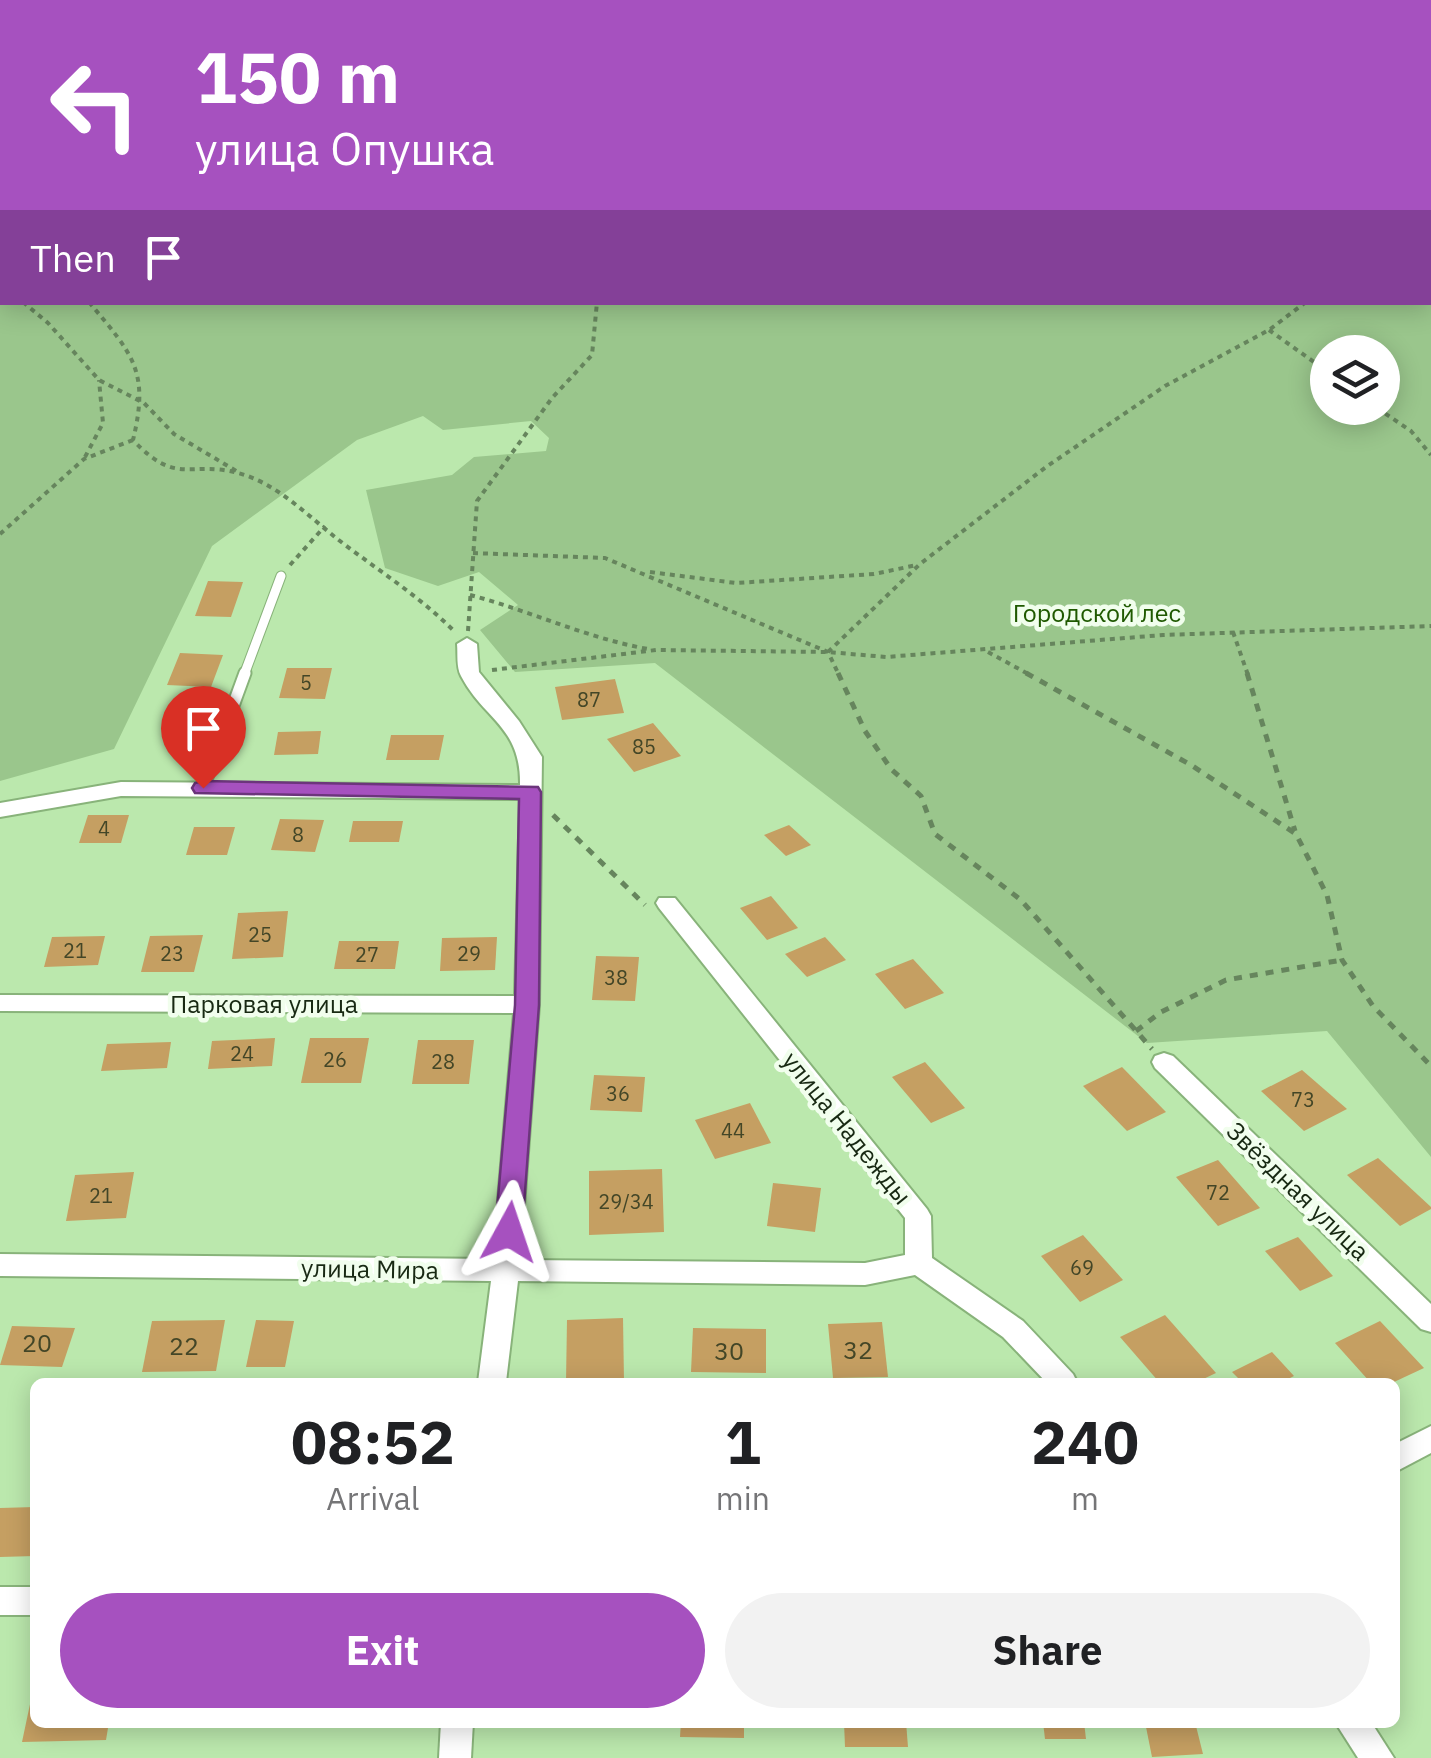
<!DOCTYPE html>
<html lang="en">
<head>
<meta charset="utf-8">
<style>
  :root { --surface:#fff; --page:#f2f2f2; --text:#202124; --muted:#757577; --accent:#a651bf }
  body { margin:0; font-family:"IBM Plex Sans",sans-serif; background:var(--page); color:var(--text); height:100vh; display:flex; flex-direction:column; font-size:38px; white-space:nowrap }
  * { box-sizing:border-box; margin:0 }
  p { font-size:32px; color:var(--muted) }
  .icon { flex:none; width:55px; height:55px; fill:none; stroke:currentColor; stroke-width:2; stroke-linecap:round; stroke-linejoin:round }
  .map { position:relative; flex:1; overflow:hidden }
  .drawer { position:absolute; left:30px; top:1378px; width:1370px; height:350px; display:flex; flex-direction:column; background:var(--surface); border-radius:15px; box-shadow:0 5px 25px #0003 }
  .drawer>* { flex:none }
  .top-card { position:absolute; left:0px; top:0px; width:1432px; height:305px; box-shadow:0 5px 25px #0003; background:#a651bf; color:#fff; overflow:hidden }
  .controls { position:absolute; left:1310px; top:335px; display:grid; gap:20px }
  .controls a { display:grid; place-items:center; width:90px; height:90px; border-radius:50%; background:var(--surface); box-shadow:0 5px 25px #0003; font-size:50px }
  .pin { position:absolute; display:grid; place-items:center; width:85px; height:85px; color:#fff; margin:-102px -42px; border-radius:50% 50% 50% 0; rotate:-45deg; box-shadow:0 0 10px #0007 }
  .pin .icon { rotate:45deg }
  .me { position:absolute; width:110px; margin:-55px; rotate:5deg; stroke-linejoin:round; filter:drop-shadow(0 0 8px #0008) }
  .turn { display:flex; align-items:center; gap:35px; height:210px; padding:0 30px; font-size:45px }
  .turn .icon { width:130px; height:130px; stroke-width:2.5 }
  .turn b { display:block; font-size:70px; line-height:85px }
  .then { display:flex; align-items:center; height:95px; padding:0 30px; background:#0003; gap:20px; font-size:38px }
  .eta { display:flex; justify-content:space-evenly; align-items:center; height:170px; text-align:center }
  .eta b { font-size:60px; font-weight:800; line-height:70px }
  .primary-button { display:flex; gap:20px; margin-top:auto; padding:20px 30px }
  .primary-button a { flex:1; height:115px; border-radius:60px; background:var(--accent); color:#fff; font-size:40px; font-weight:800; line-height:115px; text-align:center }
  .primary-button a+a { background:var(--page); color:var(--text) }
  .map>svg:first-child { display:block }
  .green { fill:#9ac68c; fill-rule:evenodd }
  .building { fill:#c59f62 }
  .lines { fill:none; stroke-linecap:round; stroke-linejoin:round }
  .service-far1-casing { stroke:#88b37a; stroke-width:11 }
  .service-casing { stroke:#88b37a; stroke-width:15 }
  .minor-casing { stroke:#88b37a; stroke-width:4 }
  .path-far1 { stroke:#66855d; stroke-width:4; stroke-dasharray:5 5; stroke-linecap:butt }
  .path { stroke:#66855d; stroke-width:5; stroke-dasharray:8 8; stroke-linecap:butt }
  .service-far1 { stroke:#fff; stroke-width:9 }
  .service { stroke:#fff; stroke-width:11 }
  .minor { fill:#fff; fill-rule:evenodd }
  .route { fill:#a651bf; stroke:#6c357c; stroke-width:2.5 }
  .labels { text-anchor:middle; stroke-width:9; stroke-linejoin:round; paint-order:stroke }
  .number-label { font-size:20px; fill:#434627 }
  .park-label { font-size:25px; fill:#1f5900; stroke:#f1feed }
  .street-label { font-size:25px; fill:#182913; stroke:#f1feed }
  .near-number-label { font-size:25px; fill:#434627 }
</style>
</head>
<body>
<div class="map">
<svg width="1431" height="1758" viewBox="0 0 1431 1758">
  <rect width="100%" height="100%" fill="#bbe8ad"/>
  <path class="green" d="M0,0H1431V1157L1327,1031L1147,1043L655,663L515,672L480,630L518,605L479,572L438,586L385,568L366,490L452,475L474,457L546,451L549,438L531,421L443,430L423,416L357,440L212,546L114,749L0,781ZM2,2H1430V302H2ZM1382,352V408H1328V352Z"/>
  <g class="building">
    <path d="M208,581L243,582L231,617L195,616Z"/>
    <path d="M180,653L223,655L211,687L167,685Z"/>
    <path d="M287,668H332L325,699L279,698Z"/>
    <path d="M615,679L624,713L562,720L555,687Z"/>
    <path d="M653,723L681,756L634,772L607,739Z"/>
    <path d="M321,731L318,754L274,755L278,732Z"/>
    <path d="M391,735H444L439,760H386Z"/>
    <path d="M88,815H129L121,843H79Z"/>
    <path d="M280,819L324,820L315,852L271,850Z"/>
    <path d="M353,821H403L399,842H349Z"/>
    <path d="M789,825L811,845L786,856L764,835Z"/>
    <path d="M194,827H235L227,855H186Z"/>
    <path d="M771,896L798,928L767,940L740,908Z"/>
    <path d="M288,911L283,957L232,959L238,913Z"/>
    <path d="M203,935L194,972H141L150,936Z"/>
    <path d="M105,936L98,965L44,967L52,937Z"/>
    <path d="M497,937L495,970L440,971L442,938Z"/>
    <path d="M825,937L846,960L807,977L785,954Z"/>
    <path d="M339,941H399L395,969H334Z"/>
    <path d="M596,956L639,957L635,1001L592,1000Z"/>
    <path d="M913,959L944,993L905,1009L875,974Z"/>
    <path d="M275,1038L272,1066L208,1069L212,1041Z"/>
    <path d="M310,1038H369L361,1083H301Z"/>
    <path d="M418,1040H474L469,1084H412Z"/>
    <path d="M171,1042L167,1068L101,1071L107,1044Z"/>
    <path d="M925,1062L965,1108L931,1123L892,1077Z"/>
    <path d="M1122,1067L1166,1112L1127,1131L1083,1086Z"/>
    <path d="M1302,1070L1347,1109L1304,1131L1261,1091Z"/>
    <path d="M594,1075L645,1077L642,1112L590,1110Z"/>
    <path d="M750,1103L771,1143L715,1159L695,1120Z"/>
    <path d="M1378,1158L1431,1207V1209L1400,1226L1347,1175Z"/>
    <path d="M1218,1160L1260,1208L1218,1226L1176,1177Z"/>
    <path d="M662,1169L664,1232L589,1235V1171Z"/>
    <path d="M134,1172L126,1218L66,1221L75,1175Z"/>
    <path d="M773,1183L821,1188L815,1232L767,1226Z"/>
    <path d="M1083,1235L1123,1280L1080,1302L1041,1256Z"/>
    <path d="M1298,1237L1333,1276L1300,1291L1265,1251Z"/>
    <path d="M1165,1315L1216,1373L1197,1382H1159L1120,1337Z"/>
    <path d="M623,1318L624,1382H566L567,1320Z"/>
    <path d="M225,1320L216,1371L142,1372L152,1321Z"/>
    <path d="M256,1320L294,1321L285,1367H246Z"/>
    <path d="M1380,1321L1424,1368L1394,1382H1370L1335,1343Z"/>
    <path d="M882,1322L888,1377L833,1378L828,1324Z"/>
    <path d="M12,1326L75,1328L62,1367L0,1365Z"/>
    <path d="M693,1328L766,1329V1373L691,1372Z"/>
    <path d="M1272,1352L1294,1376L1282,1382H1242L1232,1372Z"/>
    <path d="M35,1507V1556L0,1557V1508Z"/>
    <path d="M33,1690L35,1722H109L106,1740L22,1742Z"/>
    <path d="M681,1722H744V1738L680,1737Z"/>
    <path d="M844,1722H906L908,1747H845Z"/>
    <path d="M1043,1722H1084L1086,1739H1045Z"/>
    <path d="M1145,1722H1195L1203,1754L1152,1757Z"/>
  </g>
  <g class="lines">
    <defs>
      <path id="service-far1" d="M244,675L281,576"/>
      <path id="service" d="M203,788L245,673"/>
      <g id="minor">
        <path d="M467,638L477,644L479,672L519,721L542,757L539,1005L520,1260L865,1263L905,1255V1218L659,908L656,903L659,898H675L927,1209L931,1216L932,1258L1023,1321L1073,1374L1077,1382H1046L1003,1337L915,1275L865,1285L518,1281L506,1382H478L491,1281L0,1276V1254L493,1259L514,1013L0,1011V995L515,996L520,799L121,796L0,817V803L121,782L520,785C521,726 484,720 461,676C456,667 458,654 457,644Z"/>
        <path d="M1164,1053L1173,1056L1431,1304V1332L1421,1329L1155,1068L1152,1062L1155,1056Z"/>
        <path d="M1431,1426V1453L1395,1472V1444Z"/>
        <rect x="0" y="1587" width="35" height="28"/>
        <path d="M441,1722H473L471,1758H439Z"/>
        <path d="M1335,1722H1371L1394,1758H1358Z"/>
      </g>
    </defs>
    <use href="#service-far1" class="service-far1-casing"/>
    <use href="#service" class="service-casing"/>
    <use href="#minor" class="minor-casing"/>
    <g class="path-far1">
      <path d="M158,2L191,0"/>
      <path d="M357,2L363,0"/>
      <path d="M742,2L753,0"/>
      <path d="M0,259L2,265"/>
      <path d="M23,302L48,323L99,380L144,403L174,434L238,472"/>
      <path d="M89,302C132,354 150,370 133,440C177,487 190,460 238,473C277,483 309,517 340,541C379,571 419,596 454,631"/>
      <path d="M1269,330L1328,372"/>
      <path d="M1377,408L1411,431L1431,455"/>
      <path d="M85,457L103,423L99,380"/>
      <path d="M0,534L84,459L133,440"/>
      <path d="M473,553L605,558L828,652L839,675"/>
      <path d="M290,565L325,526"/>
      <path d="M650,572L736,583L874,574L917,565"/>
      <path d="M470,595C531,611 586,638 648,649"/>
      <path d="M468,631L477,501L552,398L592,355L597,302"/>
      <path d="M1233,632L1248,675"/>
      <path d="M828,652L920,564L1046,467L1165,386L1269,330L1306,302"/>
      <path d="M988,652L1030,675"/>
      <path d="M492,670L656,650L828,652L886,657L1163,635L1431,626"/>
    </g>
    <g class="path">
      <path d="M838,673L865,731L891,769L921,796L935,834L1021,900L1152,1049"/>
      <path d="M1026,673L1191,765L1296,834L1327,895L1342,960L1373,1006L1431,1066"/>
      <path d="M1247,673L1295,831"/>
      <path d="M553,815L645,905"/>
      <path d="M1136,1031L1161,1012L1226,980L1342,960"/>
    </g>
    <use href="#service-far1" class="service-far1"/>
    <use href="#service" class="service"/>
    <use href="#minor" class="minor"/>
  </g>
  <path class="route" d="M203,781L538,787L541,792L539,1005L522,1232L518,1239L509,1243L499,1239L495,1232L515,1005L519,799L195,793L192,788L195,783Z"/>
  <g class="labels">
    <g class="number-label">
      <text x="306" y="690">5</text>
      <text x="589" y="707">87</text>
      <text x="644" y="754">85</text>
      <text x="104" y="836">4</text>
      <text x="298" y="842">8</text>
      <text x="260" y="942">25</text>
      <text x="75" y="958">21</text>
      <text x="172" y="961">23</text>
      <text x="469" y="961">29</text>
      <text x="367" y="962">27</text>
      <text x="616" y="985">38</text>
      <text x="242" y="1061">24</text>
      <text x="335" y="1067">26</text>
      <text x="443" y="1069">28</text>
      <text x="618" y="1101">36</text>
      <text x="1303" y="1107">73</text>
      <text x="733" y="1138">44</text>
      <text x="1218" y="1200">72</text>
      <text x="101" y="1203">21</text>
      <text x="626" y="1209">29/34</text>
      <text x="1082" y="1275">69</text>
    </g>
    <g class="park-label">
      <text x="1097" y="622">Городской лес</text>
    </g>
    <g class="street-label">
      <text x="264" y="1013">Парковая улица</text>
      <text transform="translate(847 1128) rotate(51)" y="9">улица Надежды</text>
      <text transform="translate(1298 1191) rotate(44)" y="9">Звёздная улица</text>
      <text transform="translate(370 1269) rotate(1)" y="9">улица Мира</text>
    </g>
    <g class="near-number-label">
      <text x="37" y="1352">20</text>
      <text x="184" y="1355">22</text>
      <text x="858" y="1359">32</text>
      <text x="729" y="1360">30</text>
    </g>
  </g>
</svg>
<div class="controls">
<a><svg class="icon" aria-label="layers" viewBox="0 0 24 24"><path d="M12 4l9 5-9 5-9-5zM3 14l9 5 9-5"/></svg></a>
</div>
<div class="pin" style="left:203px;top:788px;background:#d93025"><svg class="icon" aria-label="arrive" viewBox="0 0 24 24"><path d="M6 21V4h12l-3 4 3 4H6"/></svg></div>
<svg class="me" style="left:509px;top:1232px" viewBox="-20 -20 40 40"><path d="M0-17L14 15 0 8-14 15z" fill="#a651bf" stroke="#fff" stroke-width="4"/></svg>
<div class="top-card">
<div class="turn"><svg class="icon" aria-label="left" viewBox="0 0 24 24"><path d="M17 20v-9H6M10 6l-5 5 5 5"/></svg><div><b>150 m</b>улица Опушка</div></div>
<div class="then">Then<svg class="icon" aria-label="arrive" viewBox="0 0 24 24"><path d="M6 21V4h12l-3 4 3 4H6"/></svg></div>
</div>
<section class="drawer">
<div class="eta">
<div><b>08:52</b><p>Arrival</p></div>
<div><b>1</b><p>min</p></div>
<div><b>240</b><p>m</p></div>
</div>
<div class="primary-button"><a>Exit</a><a>Share</a></div>
</section>
</div>
</body>
</html>
